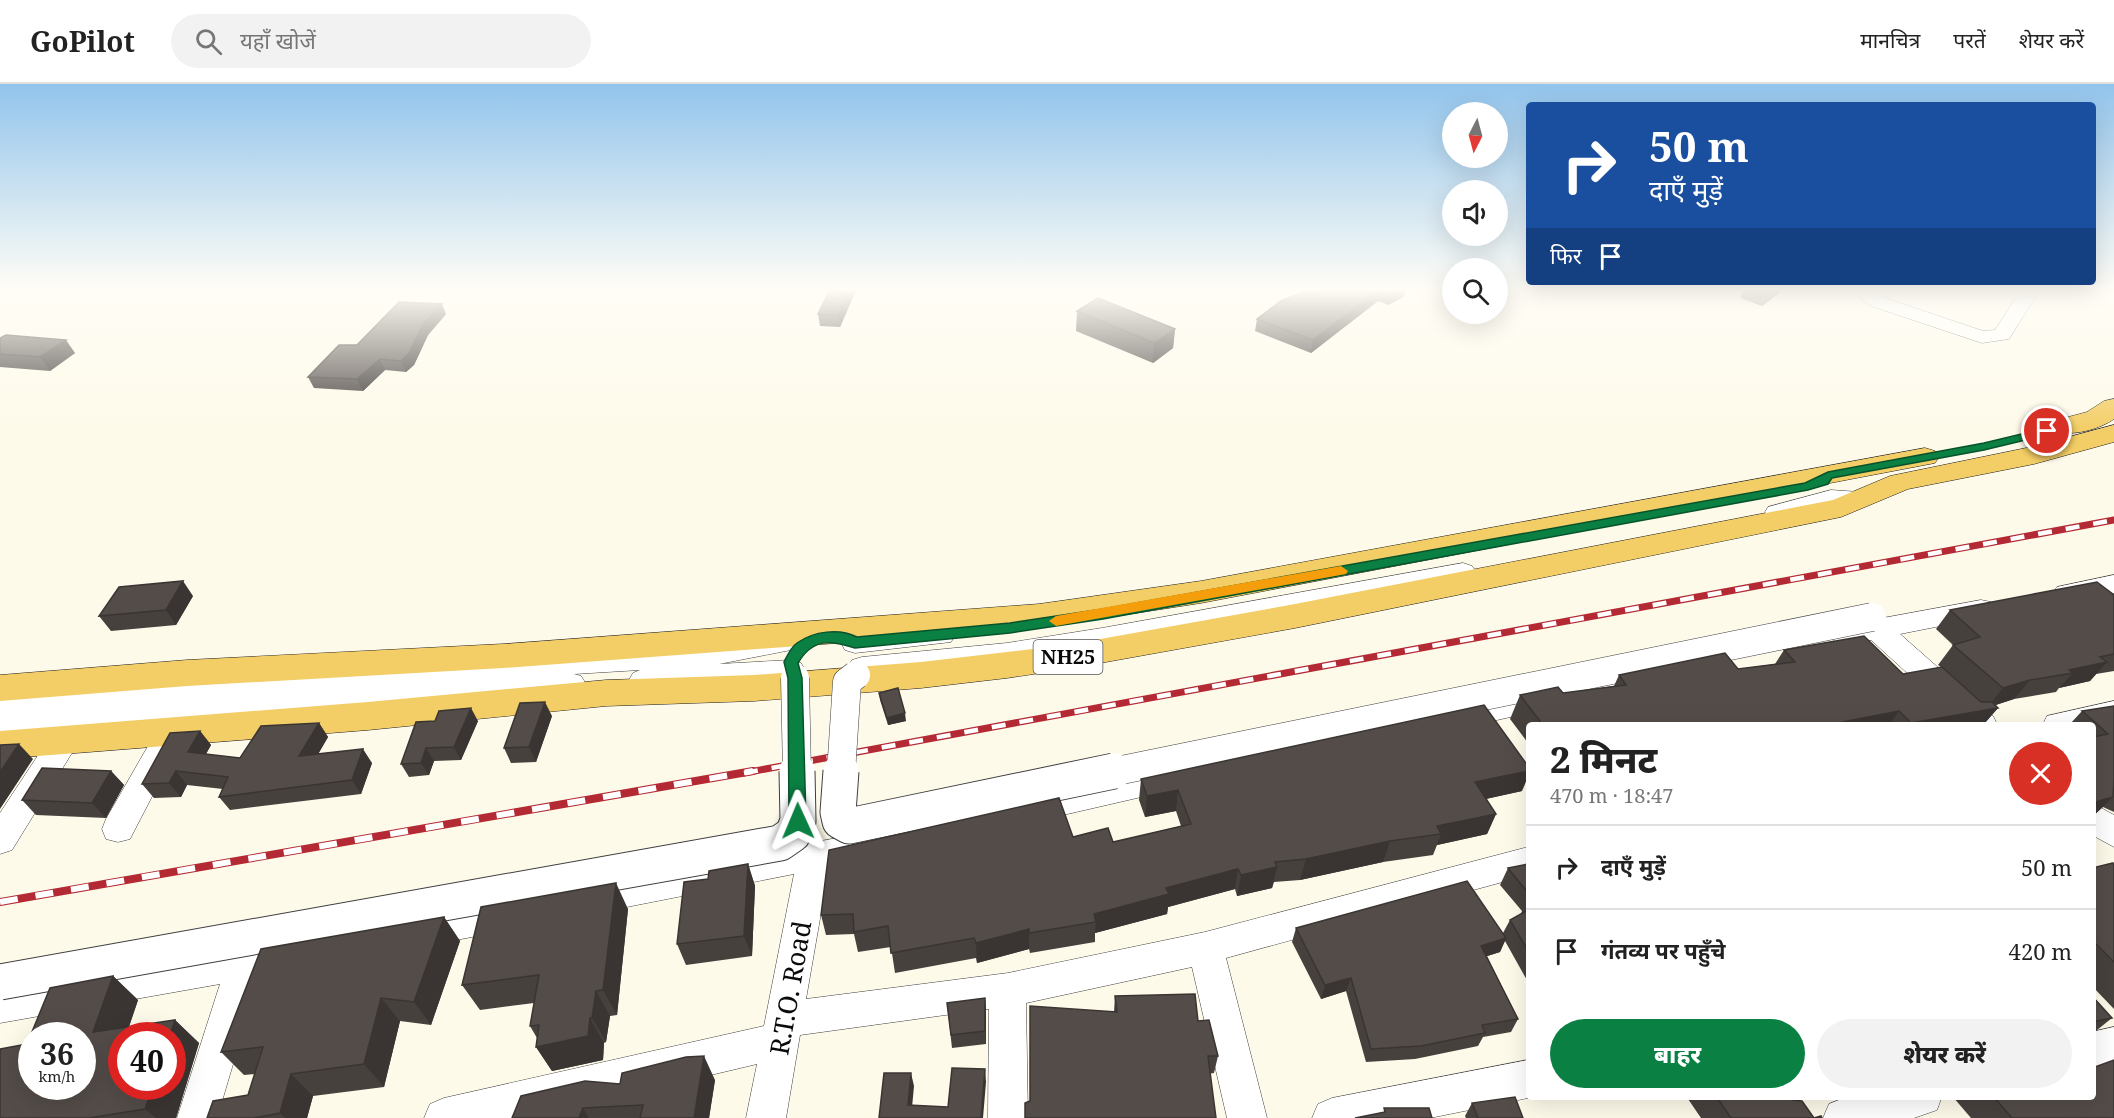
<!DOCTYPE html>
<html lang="hi">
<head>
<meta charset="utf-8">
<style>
  :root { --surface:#fff; --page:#f2f2f2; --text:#222; --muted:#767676; --line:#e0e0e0; --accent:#0b8043 }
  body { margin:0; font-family:"Noto Serif","Noto Sans Devanagari",serif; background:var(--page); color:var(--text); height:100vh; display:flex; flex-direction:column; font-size:22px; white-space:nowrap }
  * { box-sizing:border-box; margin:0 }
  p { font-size:20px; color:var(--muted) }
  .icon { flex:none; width:33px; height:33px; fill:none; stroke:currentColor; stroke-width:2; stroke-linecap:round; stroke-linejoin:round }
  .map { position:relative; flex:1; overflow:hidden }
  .details { position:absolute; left:1526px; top:638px; width:570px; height:378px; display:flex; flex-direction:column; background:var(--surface); border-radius:6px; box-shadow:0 6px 24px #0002 }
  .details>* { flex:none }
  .top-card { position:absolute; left:1526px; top:18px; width:570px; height:183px; border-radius:6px; box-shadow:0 6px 24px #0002; background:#1a4fa0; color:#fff; overflow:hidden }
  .needle { width:39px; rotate:186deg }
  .fabs { position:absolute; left:1442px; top:18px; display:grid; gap:12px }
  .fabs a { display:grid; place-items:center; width:66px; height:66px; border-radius:50%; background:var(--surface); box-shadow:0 6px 24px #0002; font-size:30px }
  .speed { position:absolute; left:18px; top:938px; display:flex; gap:12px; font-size:30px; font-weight:700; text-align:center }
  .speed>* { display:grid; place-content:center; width:78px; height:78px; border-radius:50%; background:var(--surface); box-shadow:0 6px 24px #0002; line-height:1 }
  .speed small { font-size:15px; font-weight:400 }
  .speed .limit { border:9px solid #d22; background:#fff; color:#111 }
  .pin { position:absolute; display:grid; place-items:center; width:51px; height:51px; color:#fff; margin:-26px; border:3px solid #fff; border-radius:50%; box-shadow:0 2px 6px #0007 }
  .me { position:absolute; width:66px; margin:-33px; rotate:359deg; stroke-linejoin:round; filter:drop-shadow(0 0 4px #0008) }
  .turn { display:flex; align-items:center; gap:21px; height:126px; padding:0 24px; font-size:27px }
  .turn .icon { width:78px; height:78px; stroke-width:2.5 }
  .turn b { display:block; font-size:42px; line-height:51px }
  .then { display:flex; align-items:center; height:57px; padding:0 24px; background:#0003; gap:12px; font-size:22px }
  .round { display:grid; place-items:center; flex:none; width:63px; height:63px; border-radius:32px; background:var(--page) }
  .overview { display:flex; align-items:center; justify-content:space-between; height:102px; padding:0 24px }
  h1 { font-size:36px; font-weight:800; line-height:45px }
  .cta { display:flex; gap:12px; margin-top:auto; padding:12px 24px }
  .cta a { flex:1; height:69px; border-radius:36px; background:var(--accent); color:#fff; font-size:24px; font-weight:800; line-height:69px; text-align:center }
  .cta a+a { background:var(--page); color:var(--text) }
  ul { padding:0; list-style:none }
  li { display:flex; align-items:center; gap:18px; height:84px; padding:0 24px; border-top:2px solid var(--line) }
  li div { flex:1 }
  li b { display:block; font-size:22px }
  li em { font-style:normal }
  header { display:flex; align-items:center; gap:36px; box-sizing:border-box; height:84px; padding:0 30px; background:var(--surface); border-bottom:2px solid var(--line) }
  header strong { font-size:28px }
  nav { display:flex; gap:33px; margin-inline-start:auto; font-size:21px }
  .search { width:420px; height:54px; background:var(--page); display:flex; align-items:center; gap:15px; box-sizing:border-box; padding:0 21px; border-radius:33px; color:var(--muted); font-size:22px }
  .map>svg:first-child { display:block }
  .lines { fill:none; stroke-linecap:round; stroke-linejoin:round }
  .minor-casing { stroke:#3e3e3e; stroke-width:1 }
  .major-casing { stroke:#1c1c1c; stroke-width:1 }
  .minor { fill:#fff; fill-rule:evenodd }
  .major { fill:#f3cd65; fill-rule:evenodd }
  .rail-far1-casing { stroke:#b42a34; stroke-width:7 }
  .rail-casing { stroke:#b42a34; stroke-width:8 }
  .rail-far1 { stroke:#fff; stroke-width:4.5; stroke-dasharray:14; stroke-linecap:butt }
  .rail { stroke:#fff; stroke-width:6; stroke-dasharray:18; stroke-linecap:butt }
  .minor-bridge-far1-casing { stroke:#3e3e3e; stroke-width:29; stroke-linecap:butt }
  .minor-bridge-casing { stroke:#3e3e3e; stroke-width:37; stroke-linecap:butt }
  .minor-bridge-far1 { stroke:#fff; stroke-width:28 }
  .minor-bridge { stroke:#fff; stroke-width:35 }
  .wall { fill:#47413e }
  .shaded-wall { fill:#3a3532 }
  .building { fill:#534c48; stroke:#3a3532; stroke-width:1.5; fill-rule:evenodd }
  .route { fill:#0b8043; stroke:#07532c; stroke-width:1.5 }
  .slow { fill:#f59e0b }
  .labels { text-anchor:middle; stroke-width:6; stroke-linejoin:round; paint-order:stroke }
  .shield { fill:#fff; stroke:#545454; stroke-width:1.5 }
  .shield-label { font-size:20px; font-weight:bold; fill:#0b0b0b }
  .near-street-label { font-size:26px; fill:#0b0b0b; stroke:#fff }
</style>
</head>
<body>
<header>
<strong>GoPilot</strong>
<div class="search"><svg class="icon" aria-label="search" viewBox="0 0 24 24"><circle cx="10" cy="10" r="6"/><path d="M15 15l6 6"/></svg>यहाँ खोजें</div>
<nav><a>मानचित्र</a><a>परतें</a><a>शेयर करें</a></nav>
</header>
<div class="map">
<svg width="2114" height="1034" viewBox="0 0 2114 1034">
  <rect width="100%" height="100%" fill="#fefaea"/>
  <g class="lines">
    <defs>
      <g id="minor">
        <path d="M1856,204H1875L1878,210L1888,215L1983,247L1995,246L2022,204H2041L2009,255L1982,259L1874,223L1863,217Z"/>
        <path d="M1831,406L1873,409L1876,414L1873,419L1831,422L1777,436L1768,433L1765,428L1768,423Z"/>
        <path d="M1463,479L1472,482L1476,488L1472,494L1102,564L1007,579L862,593L852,590L848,583L852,576L862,573L1007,559L1102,544Z"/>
        <path d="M2114,491V509L2066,518L2057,515L2053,509L2057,503Z"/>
        <path d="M1981,516L1991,518L1995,525L1991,532L1900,550L1993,632L1997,640H1963L1871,556L1845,561L1835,558L1831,551L1835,544L1845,541Z"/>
        <path d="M941,541L951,544L955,551L951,558L855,569L845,566L841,559L845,552L855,549Z"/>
        <path d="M781,549L791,552L795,559L791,566L719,580L791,576L801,579L805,586L801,593L791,596L643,607L633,603L629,596L633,589L640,586L574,590L581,592L586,600L581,608L571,611L443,619L76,651L79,656L75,664L12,766L0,770V729L50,653L0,658V615L542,572L709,562Z"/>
        <path d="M1649,582L1659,586L1663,593L1659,600L1452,646L1441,643L1437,635L1441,627L1452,624Z"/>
        <path d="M2114,617V639L2092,644V640H2043L2047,632Z"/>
        <path d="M159,658L170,662L174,670L130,755L118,758L106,755L102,745L106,735L148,662Z"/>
        <path d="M1176,681L1187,684L1192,693L1187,702L1176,705L1024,740L1013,736L1008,727L1013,718L1024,714Z"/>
        <path d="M2092,719L2114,731V763L2092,751Z"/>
        <path d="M863,749L875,753L880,763L875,773L829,783L806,915L1008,889L1205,848L1528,763V791L1226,874L1267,1034H1227L1192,883L1026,919L1028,1034H988L989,925L800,951L786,1034H746L757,980L530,1034H424L430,1020L444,1014L764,942L794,790L586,831L574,827L569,816L574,805Z"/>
        <path d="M513,815L525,819L530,830L525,841L513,845L415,864L403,859L397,848L403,837L415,832Z"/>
        <path d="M291,855L304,860L309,871L304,882L259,893L217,1034H177L220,900L0,939V905Z"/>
        <path d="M2114,943V979L2092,985V948Z"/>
        <path d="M1528,976V1012H1532L1528,1014L1430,1034H1312L1318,1020L1332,1014Z"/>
        <path d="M1849,1012H1942L1937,1026L1914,1034H1823L1829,1020Z"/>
      </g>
      <g id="major">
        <path d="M2114,315V335C2100,345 2074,352 2057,348L2053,342L2057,336L2087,328L2104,317Z"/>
        <path d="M2114,341V358L2034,380L1908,405L1841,433L1295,544L1067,585L1007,594L921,604L754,617L606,622L368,646L0,675V647L368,618L606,596L754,591L921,578L1007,568L1067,561L1295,520L1833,416L1890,392L2031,363Z"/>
        <path d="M1925,364L1935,367L1939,373L1935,379L1201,519L1039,544L503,584L187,602L0,617V591L187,576L503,560L1039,520L1201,497Z"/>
      </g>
    </defs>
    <use href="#minor" class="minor-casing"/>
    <use href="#major" class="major-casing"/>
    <use href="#minor" class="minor"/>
    <use href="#major" class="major"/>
    <defs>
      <path id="rail-far1" d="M744,689L2114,436"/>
      <path id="rail" d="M0,818L753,687"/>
    </defs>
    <use href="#rail-far1" class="rail-far1-casing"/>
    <use href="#rail" class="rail-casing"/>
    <use href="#rail-far1" class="rail-far1"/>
    <use href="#rail" class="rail"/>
    <defs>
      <g id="minor-bridge-far1">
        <path d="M795,594L797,689"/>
        <path d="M841,689L847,598L856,591"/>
        <path d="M1107,689L1872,533"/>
      </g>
      <g id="minor-bridge">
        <path d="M841,687L838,728L840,737L849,742L1114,687"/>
        <path d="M0,898L780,759L793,750L798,737L797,687"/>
      </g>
    </defs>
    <use href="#minor-bridge-far1" class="minor-bridge-far1-casing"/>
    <use href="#minor-bridge" class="minor-bridge-casing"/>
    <use href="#minor-bridge-far1" class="minor-bridge-far1"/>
    <use href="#minor-bridge" class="minor-bridge"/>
  </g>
  <g class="wall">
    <path d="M857,204L840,243L820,242L818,230Z"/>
    <path d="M1320,204H1407L1403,213L1388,221L1378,217L1311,269L1255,247L1257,235L1312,209Z"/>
    <path d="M1744,204H1782L1779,209L1762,222L1740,214Z"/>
    <path d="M1077,227L1175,245L1173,264L1153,279L1076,247Z"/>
    <path d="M446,230L428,251L414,281L406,288L385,286L363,307L314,304L308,293L357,261Z"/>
    <path d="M0,254L75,269L50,287L0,283Z"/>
    <path d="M2114,511V587L2096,590L2090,597L2059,604L2056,608L2014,615L1995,621L1998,624L1984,640H1528V659L1510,635L1520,611L1563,609L1614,602L1619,591L1738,585L1775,580L1784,566L1903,590L1941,583L1938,581L1953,561L1936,545L1950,526Z"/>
    <path d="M193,512L176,541L111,547L99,532Z"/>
    <path d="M879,609L906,637L888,641L880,616Z"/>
    <path d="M2114,622V728L2103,723L2092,733V640H2070L2082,627Z"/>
    <path d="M552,632L536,678L511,679L504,664Z"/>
    <path d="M478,637L461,676L434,677L429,691L409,693L401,680L416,638Z"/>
    <path d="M319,639L328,653L318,670L372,679L361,710L230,726L219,713L223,705L187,701L181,713L154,714L142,700L200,647L211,661L206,670L240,674Z"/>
    <path d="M111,687L124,701L106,734L36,731L22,716Z"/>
    <path d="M1141,695L1522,707L1486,715L1496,730L1487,750L1437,761L1433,771L1383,778L1300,796L1274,798L1272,804L1237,812L1235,805L1168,823L1167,830L1095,849V858L1030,869L1029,865L977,879L976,874L895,889L891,863L858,868L854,850L826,851L821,831L1073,753L1113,758L1181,742L1176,727L1145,733L1139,716Z"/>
    <path d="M748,780L755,802L752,872L686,881L677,860Z"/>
    <path d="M1528,780V898L1505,857L1500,868L1487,872L1518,935L1511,948L1483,953L1478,962L1415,975L1366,978L1346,907L1321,915L1292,858L1296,844L1503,849L1510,836L1521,830L1522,827L1500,801L1508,784Z"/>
    <path d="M2114,782V925L2092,902V784Z"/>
    <path d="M628,825L617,931L610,932L606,958L604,959L603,976L552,987L536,963L537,954L530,942L534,919L480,926L462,901Z"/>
    <path d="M444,833L460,857L431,941L400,937L384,1003L313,1012L307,1034H207L248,1011L255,990L244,991L221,968Z"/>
    <path d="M113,892L138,916L129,943L175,936L199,959L176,1034H0L27,960Z"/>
    <path d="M1115,912L1198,937L1218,972L1214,989L1030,1017L1114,928Z"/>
    <path d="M2092,912L2112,934L2092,950Z"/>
    <path d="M985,914L986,928V960L952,964L947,919Z"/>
    <path d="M715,996L709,1034H512L620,1000Z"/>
    <path d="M1686,1012H1790L1792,1016L1814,1034H1822H1701Z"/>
    <path d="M1954,1012H2092L2114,1034H1971L1953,1013Z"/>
    <path d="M1472,1019L1523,1034H1466L1465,1032Z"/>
  </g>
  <g class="shaded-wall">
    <path d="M850,204H857L840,243L838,231Z"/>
    <path d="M1381,204L1378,217L1311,269L1313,256Z"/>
    <path d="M1400,204H1407L1403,213L1388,221L1391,209Z"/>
    <path d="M1774,204H1782L1779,209L1762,222L1768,209Z"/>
    <path d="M442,220L446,230L428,251L414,281L406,288L401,277L423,240Z"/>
    <path d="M1175,245L1173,264L1153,279L1154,259Z"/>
    <path d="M66,256L75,269L50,287L40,273Z"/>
    <path d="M380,275L385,286L363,307L357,295Z"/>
    <path d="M183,497L193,512L176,541L166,526Z"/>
    <path d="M2107,578L2090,597L2059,604L2073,589L2069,586Z"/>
    <path d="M2030,596L2014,615L1987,624L2003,604Z"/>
    <path d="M545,618L552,632L536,678L529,663Z"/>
    <path d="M471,624L478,637L461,676L454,663Z"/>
    <path d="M1998,624L1984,640H1911V639Z"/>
    <path d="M1899,627L1890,640H1841L1843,638Z"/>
    <path d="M905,629L906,637L888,641L887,634Z"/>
    <path d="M319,639L328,653L309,686L299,672Z"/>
    <path d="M200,647L211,661L199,682L188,668Z"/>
    <path d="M19,660L33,675L0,725V688Z"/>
    <path d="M426,664L434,677L429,691L421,679Z"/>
    <path d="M363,665L372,679L361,710L352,696Z"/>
    <path d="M111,687L124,701L106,734L92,719Z"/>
    <path d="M176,687L187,701L181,713L169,699Z"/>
    <path d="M1528,687V693L1522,707L1467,719L1475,698Z"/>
    <path d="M1178,706L1176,727L1145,733L1147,712Z"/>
    <path d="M2113,713L2092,733V719Z"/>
    <path d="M1496,730L1487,750L1437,761L1441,750L1437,742Z"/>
    <path d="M1390,757L1383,778L1300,796L1306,775Z"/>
    <path d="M748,780L755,802L752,872L744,852Z"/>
    <path d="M1277,783L1272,804L1237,812L1241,791Z"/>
    <path d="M1238,785L1235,805L1168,823L1167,830L1095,849L1096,838L1094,830L1166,804Z"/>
    <path d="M616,799L628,825L617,931L603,906Z"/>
    <path d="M444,833L460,857L431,941L414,918Z"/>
    <path d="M1029,845V865L977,879L976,859Z"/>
    <path d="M1506,854L1500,868L1475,876L1481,862Z"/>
    <path d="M113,892L138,916L126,951L93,948Z"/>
    <path d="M1351,894L1346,907L1321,915L1325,901Z"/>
    <path d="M596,907L610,932L606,958L592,934Z"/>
    <path d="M381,914L400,937L384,1003L364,980Z"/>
    <path d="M985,914L986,928V960L985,947Z"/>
    <path d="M590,934L604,959L603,976L552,987L536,963Z"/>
    <path d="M175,936L199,959L176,1034H156L145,1025L153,1002H172V951H170Z"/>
    <path d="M704,972L715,996L709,1034H694Z"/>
    <path d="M985,985L986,998L983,1034H981Z"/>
    <path d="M911,989L914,1002L911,1034L908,1021Z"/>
    <path d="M291,990L313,1012L307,1034H285L280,1029Z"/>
    <path d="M583,1024L589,1034H579Z"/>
  </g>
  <g class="building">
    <path d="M831,204H850L838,231L818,230Z"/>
    <path d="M1320,204H1400L1391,209L1381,204L1313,256L1257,235L1281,217L1308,206L1312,209Z"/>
    <path d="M1754,204H1774L1768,209Z"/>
    <path d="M1098,214L1175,245L1154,259L1077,227Z"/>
    <path d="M399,218L442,220L423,240L409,269L401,277L380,275L357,295L308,293L339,261H357Z"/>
    <path d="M6,251L66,256L40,273L0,270V254Z"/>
    <path d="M183,497L166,526L99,532L119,503Z"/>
    <path d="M2097,498L2114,511V570L2100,573L2107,578L2069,586L2073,589L2030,596L2003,604L1953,561L1980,553L1950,526Z"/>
    <path d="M1864,552L1903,590L1942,583L1981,618H1992L1998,624L1911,639L1899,627L1843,638L1846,640H1540V637L1520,611L1558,603L1563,609L1626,601L1619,591L1725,569L1738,585L1795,578L1784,566Z"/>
    <path d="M898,604L905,629L887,634L879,609Z"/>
    <path d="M545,618L529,663L504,664L520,619Z"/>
    <path d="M1484,621L1528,682V687L1475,698L1496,730L1437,742L1441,750L1390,757L1306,775L1275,778L1277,783L1241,791L1238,785L1166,804L1169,810L1094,830L1096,838L1029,849V845L976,859L974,854L891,869L888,842L854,848L853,830L821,831L829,766L1059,714L1073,753L1108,744L1113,758L1191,740L1178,706L1147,712L1141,695Z"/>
    <path d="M2114,622V695L2113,713L2092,719V653L2108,650L2082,627Z"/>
    <path d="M471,624L454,663L426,664L421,679L401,680L416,638L435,637L439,627Z"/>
    <path d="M319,639L299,672L363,665L352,696L219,713L228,693L176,687L169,699L142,700L170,649L200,647L188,668L240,674L261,642Z"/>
    <path d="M19,660L0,688V661Z"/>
    <path d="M42,684L111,687L92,719L22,716Z"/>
    <path d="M2113,779L2114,782V878L2092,856V784Z"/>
    <path d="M748,780L744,852L677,860L684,798L708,795L709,787Z"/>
    <path d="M1528,780V809L1508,784Z"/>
    <path d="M1467,797L1506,854L1481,862L1518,935L1482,941L1485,949L1421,962L1371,965L1351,894L1325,901L1296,844Z"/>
    <path d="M616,799L603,906L596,907L592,934H590L588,952L536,963L539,941L530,942L539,891L462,901L481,823Z"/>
    <path d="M1528,826V867L1510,836Z"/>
    <path d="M444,833L414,918L381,914L364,980L291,990L280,1029L254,1034H207L213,1017L248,1011L263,963L221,968L261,865Z"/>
    <path d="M113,892L93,948L175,936L170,951H122V1002H153L145,1025L89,1034H0V965L27,960L50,904ZM32,951H82V1002H32Z"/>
    <path d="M1195,910L1198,937L1209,936L1218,972H1208L1216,1034H1025V1019L1030,1017V922L1117,928L1115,912Z"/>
    <path d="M2092,912L2112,934L2092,938Z"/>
    <path d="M985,914V947L951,951L947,919Z"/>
    <path d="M704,972L694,1034H640L643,1021L583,1024L579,1034H512L521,1012L585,997L620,1000L622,989L686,973Z"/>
    <path d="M2114,976V1034H2012L1993,1012H2092V981L2095,983Z"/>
    <path d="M952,984L985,985L981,1034H879L884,989H911L908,1021L948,1023Z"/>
    <path d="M1716,1012H1790L1792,1016L1802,1017L1814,1034L1821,1032L1822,1034H1731Z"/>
    <path d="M1515,1013L1523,1034H1478L1472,1019Z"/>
    <path d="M1384,1024H1429L1432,1034H1355L1385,1028Z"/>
  </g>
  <linearGradient id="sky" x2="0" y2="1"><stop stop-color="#92c4ec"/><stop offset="0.59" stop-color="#fffdf6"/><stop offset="1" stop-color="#fffdf6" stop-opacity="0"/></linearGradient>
  <rect width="2114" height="348" fill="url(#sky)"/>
  <path class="route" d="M2047,344L2053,347L2051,350L1984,366L1832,394L1828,400L1808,406L1103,535L1010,549L855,564C830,556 813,554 798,579L802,594L806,737L804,742H792L789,737L788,594L784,578C787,572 791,563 797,559C814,547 839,544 857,553L1010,539L1103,525L1805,399L1828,388L1984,359Z"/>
  <path class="slow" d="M1341,482L1348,487L1346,490L1056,542L1049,537L1056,532Z"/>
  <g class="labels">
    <rect class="shield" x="1033.5" y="556" width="69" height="34" rx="4.5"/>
    <g class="shield-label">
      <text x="1068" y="580">NH25</text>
    </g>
    <g class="near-street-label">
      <text transform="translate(791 904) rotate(-80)" y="9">R.T.O. Road</text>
    </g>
  </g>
</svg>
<div class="fabs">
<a><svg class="needle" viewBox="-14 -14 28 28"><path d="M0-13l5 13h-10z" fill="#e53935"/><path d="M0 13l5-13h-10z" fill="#767676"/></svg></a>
<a><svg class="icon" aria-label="sound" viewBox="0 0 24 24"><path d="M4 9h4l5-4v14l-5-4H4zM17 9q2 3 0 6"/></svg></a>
<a><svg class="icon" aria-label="search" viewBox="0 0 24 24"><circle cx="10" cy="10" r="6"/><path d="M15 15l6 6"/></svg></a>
</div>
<div class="speed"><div>36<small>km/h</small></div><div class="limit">40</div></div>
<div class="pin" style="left:2047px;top:347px;background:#d93025"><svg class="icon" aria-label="arrive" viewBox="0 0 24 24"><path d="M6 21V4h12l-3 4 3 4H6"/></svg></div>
<svg class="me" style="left:798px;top:737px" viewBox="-20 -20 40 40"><path d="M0-17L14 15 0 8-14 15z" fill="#0b8043" stroke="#fff" stroke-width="4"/></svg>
<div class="top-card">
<div class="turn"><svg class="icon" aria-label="right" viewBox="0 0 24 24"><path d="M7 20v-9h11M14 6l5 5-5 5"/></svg><div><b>50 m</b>दाएँ मुड़ें</div></div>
<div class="then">फिर<svg class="icon" aria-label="arrive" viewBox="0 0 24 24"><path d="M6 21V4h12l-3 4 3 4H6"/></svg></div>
</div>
<section class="details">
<div class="overview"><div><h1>2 मिनट</h1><p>470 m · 18:47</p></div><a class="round" style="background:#d93025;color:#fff"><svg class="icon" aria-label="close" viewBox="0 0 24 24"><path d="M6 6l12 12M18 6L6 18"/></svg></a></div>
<ul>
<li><svg class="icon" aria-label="right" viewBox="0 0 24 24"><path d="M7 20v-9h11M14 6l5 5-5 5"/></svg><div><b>दाएँ मुड़ें</b></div><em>50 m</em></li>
<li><svg class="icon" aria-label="arrive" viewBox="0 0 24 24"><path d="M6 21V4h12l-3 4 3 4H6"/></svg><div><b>गंतव्य पर पहुँचे</b></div><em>420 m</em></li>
</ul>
<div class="cta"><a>बाहर</a><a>शेयर करें</a></div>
</section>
</div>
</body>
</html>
